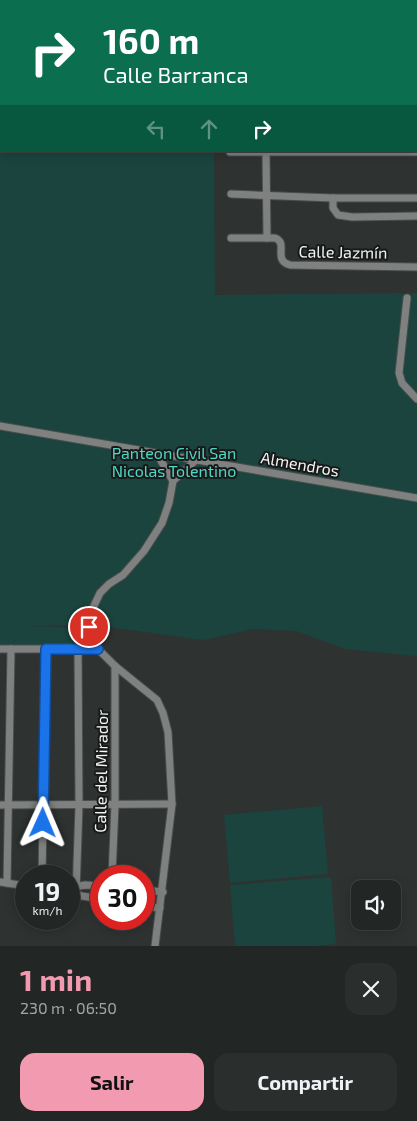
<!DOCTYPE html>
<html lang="es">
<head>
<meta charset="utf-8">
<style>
  :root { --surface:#222625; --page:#2a2e2d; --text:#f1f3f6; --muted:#a2a5a7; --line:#3f4342; --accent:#f29aaf }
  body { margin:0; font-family:"Exo 2",sans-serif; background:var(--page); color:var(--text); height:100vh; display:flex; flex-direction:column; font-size:19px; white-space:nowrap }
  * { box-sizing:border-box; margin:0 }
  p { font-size:16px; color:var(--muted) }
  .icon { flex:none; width:28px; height:28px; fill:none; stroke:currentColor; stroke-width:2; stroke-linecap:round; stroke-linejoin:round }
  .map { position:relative; height:946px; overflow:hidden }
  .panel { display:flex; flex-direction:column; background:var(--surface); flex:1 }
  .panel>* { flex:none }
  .hud { position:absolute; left:0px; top:0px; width:418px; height:152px; box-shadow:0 2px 12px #0003,0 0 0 1px var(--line); background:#0b6e4f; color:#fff; overflow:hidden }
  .tools { position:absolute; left:351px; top:880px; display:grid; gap:10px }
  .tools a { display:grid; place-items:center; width:50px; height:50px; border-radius:10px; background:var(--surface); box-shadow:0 2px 12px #0003,0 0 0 1px var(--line); font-size:25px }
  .speed { position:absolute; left:15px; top:865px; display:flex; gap:10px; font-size:25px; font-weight:700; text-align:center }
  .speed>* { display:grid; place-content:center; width:65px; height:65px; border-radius:50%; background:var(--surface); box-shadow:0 2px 12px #0003,0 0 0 1px var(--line); line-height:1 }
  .speed small { font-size:12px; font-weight:400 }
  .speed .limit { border:8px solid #d22; background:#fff; color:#111 }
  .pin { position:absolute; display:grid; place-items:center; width:42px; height:42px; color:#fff; margin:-21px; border:2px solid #fff; border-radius:50%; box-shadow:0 1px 5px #0007 }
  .me { position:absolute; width:55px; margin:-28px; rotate:1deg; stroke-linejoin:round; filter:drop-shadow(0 0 4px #0008) }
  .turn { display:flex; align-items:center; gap:18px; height:105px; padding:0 20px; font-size:22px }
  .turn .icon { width:65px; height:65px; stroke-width:2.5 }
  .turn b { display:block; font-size:35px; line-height:42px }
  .lanes { display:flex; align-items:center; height:48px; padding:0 20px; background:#0003; justify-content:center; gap:25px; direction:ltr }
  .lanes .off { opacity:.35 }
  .round { display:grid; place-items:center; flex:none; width:52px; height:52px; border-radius:15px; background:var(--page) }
  .summary { display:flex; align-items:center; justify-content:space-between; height:85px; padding:0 20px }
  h1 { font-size:30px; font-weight:700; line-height:38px; color:var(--accent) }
  .cta { display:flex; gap:10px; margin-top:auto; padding:10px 20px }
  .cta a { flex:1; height:58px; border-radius:15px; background:var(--accent); color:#111; font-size:20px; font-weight:700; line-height:58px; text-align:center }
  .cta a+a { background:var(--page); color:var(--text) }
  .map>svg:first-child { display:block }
  .green { fill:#1b443f }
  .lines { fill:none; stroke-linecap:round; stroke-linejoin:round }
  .minor-casing { stroke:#4a4d4c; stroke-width:9 }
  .minor { stroke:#7f8181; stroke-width:7 }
  .route-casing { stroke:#114b97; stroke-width:12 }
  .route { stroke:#1a73e8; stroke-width:9 }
  .labels { text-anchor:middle; stroke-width:4; stroke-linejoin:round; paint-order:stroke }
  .street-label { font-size:16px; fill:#f3f5f4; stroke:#181919 }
  .park-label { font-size:16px; fill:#50d7c7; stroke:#181919 }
</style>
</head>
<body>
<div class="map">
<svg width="417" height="946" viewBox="0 0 417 946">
  <rect width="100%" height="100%" fill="#2e3231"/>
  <g class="green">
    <path d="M0,19L1,151H214L215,295L417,293V656L345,649L296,631L253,629L204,640L92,625L24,626L100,628L81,647L0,645Z"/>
    <path d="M322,806L328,874L230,883L224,815Z"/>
    <path d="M331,877L336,944L315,946H235L230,885Z"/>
  </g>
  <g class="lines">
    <defs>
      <g id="minor">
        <path d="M189,1V0"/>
        <path d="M416,46H417"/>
        <path d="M416,101H417"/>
        <path d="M230,152H417"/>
        <path d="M266,153L267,238"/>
        <path d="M231,194L333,198H417"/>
        <path d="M333,198V208L338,215L352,217L417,216"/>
        <path d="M231,238H275C289,243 272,260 290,265L417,267"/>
        <path d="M407,298L399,373L402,383L417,399"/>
        <path d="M0,426L417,498"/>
        <path d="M173,481L196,460"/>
        <path d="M0,649H98"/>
        <path d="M0,805L172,804"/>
        <path d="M42,876L46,649"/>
        <path d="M112,876L115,805V666"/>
        <path d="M0,882L26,886"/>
        <path d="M7,883L11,649"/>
        <path d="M74,887L85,885L101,886"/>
        <path d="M144,890L163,892"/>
        <path d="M69,891L82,896L101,899"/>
        <path d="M76,893L79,806L78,649"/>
        <path d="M144,906L160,908"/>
        <path d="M155,946L172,804L168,732L163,713L157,700L115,666L93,644L89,627L92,610L100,593L109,584L123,575L144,551L162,523L169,503L173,481L157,454"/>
      </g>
    </defs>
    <use href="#minor" class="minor-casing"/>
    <use href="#minor" class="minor"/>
  </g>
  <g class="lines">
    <defs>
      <path id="route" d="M43,823L46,649H98L92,644L89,627"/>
    </defs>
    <use href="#route" class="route-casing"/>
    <use href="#route" class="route"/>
  </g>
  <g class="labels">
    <g class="street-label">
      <text transform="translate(343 252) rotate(1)" y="6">Calle Jazmín</text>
      <text transform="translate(300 464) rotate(10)" y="6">Almendros</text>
      <text transform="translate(101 771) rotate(-89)" y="6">Calle del Mirador</text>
    </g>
    <g class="park-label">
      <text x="174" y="459">Panteon Civil San<tspan x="174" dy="18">Nicolas Tolentino</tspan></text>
    </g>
  </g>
</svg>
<div class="tools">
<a><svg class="icon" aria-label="sound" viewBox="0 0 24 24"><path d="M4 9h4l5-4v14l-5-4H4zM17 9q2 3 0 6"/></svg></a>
</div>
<div class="speed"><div>19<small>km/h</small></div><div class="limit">30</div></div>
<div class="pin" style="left:89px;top:627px;background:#d93025"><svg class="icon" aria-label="arrive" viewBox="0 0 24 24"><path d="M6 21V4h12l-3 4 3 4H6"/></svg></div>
<svg class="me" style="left:43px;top:823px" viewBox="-20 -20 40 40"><path d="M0-17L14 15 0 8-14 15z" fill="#1a73e8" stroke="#fff" stroke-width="4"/></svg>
<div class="hud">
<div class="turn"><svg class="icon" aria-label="right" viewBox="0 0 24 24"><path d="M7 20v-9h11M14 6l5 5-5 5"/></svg><div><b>160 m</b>Calle Barranca</div></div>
<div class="lanes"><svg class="icon off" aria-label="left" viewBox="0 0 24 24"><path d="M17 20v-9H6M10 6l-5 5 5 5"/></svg><svg class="icon off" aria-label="ahead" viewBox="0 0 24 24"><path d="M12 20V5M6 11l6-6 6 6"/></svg><svg class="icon" aria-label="right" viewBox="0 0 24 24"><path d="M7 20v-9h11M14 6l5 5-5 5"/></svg></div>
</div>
</div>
<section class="panel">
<div class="summary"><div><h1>1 min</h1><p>230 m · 06:50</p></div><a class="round"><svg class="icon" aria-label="close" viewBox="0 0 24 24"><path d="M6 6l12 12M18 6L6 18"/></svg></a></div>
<div class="cta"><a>Salir</a><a>Compartir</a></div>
</section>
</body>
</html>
